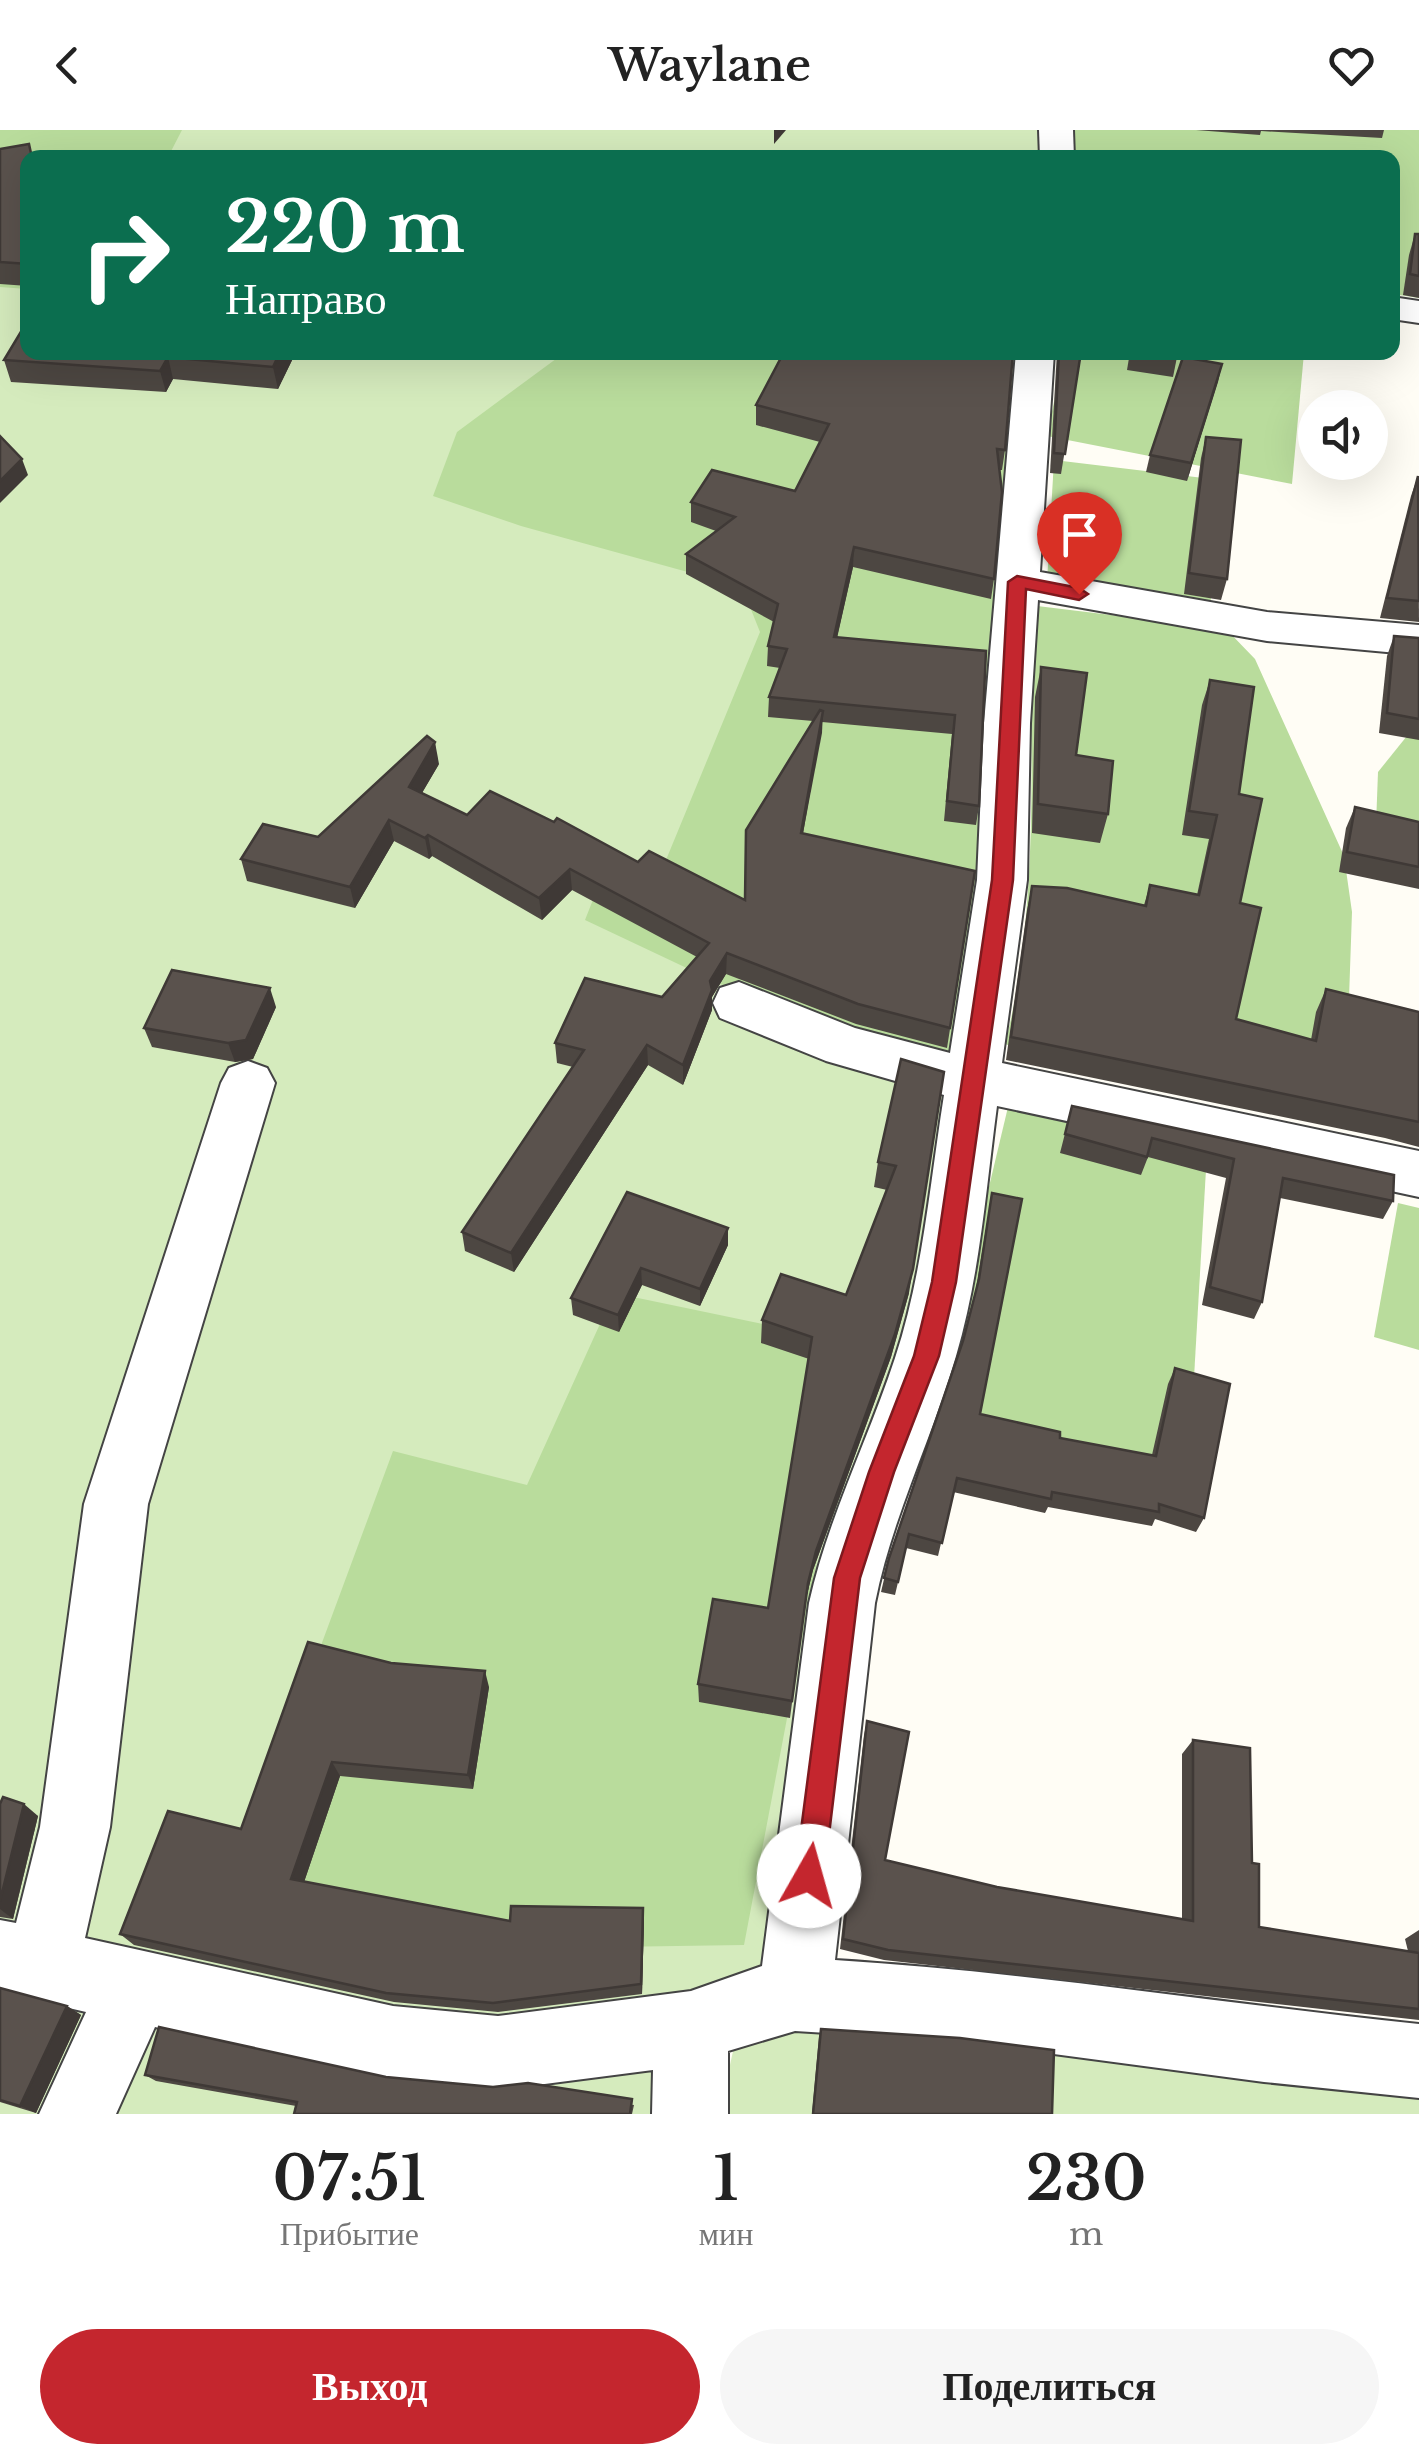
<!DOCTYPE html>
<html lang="ru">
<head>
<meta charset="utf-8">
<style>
  :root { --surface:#fff; --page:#f6f6f6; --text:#222; --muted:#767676; --accent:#c4262e }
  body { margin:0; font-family:"Libre Baskerville",serif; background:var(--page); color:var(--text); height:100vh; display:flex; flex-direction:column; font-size:38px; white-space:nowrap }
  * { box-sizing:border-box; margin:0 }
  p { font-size:32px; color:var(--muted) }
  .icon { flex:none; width:55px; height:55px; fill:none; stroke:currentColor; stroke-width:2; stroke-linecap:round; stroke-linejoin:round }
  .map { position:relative; height:1984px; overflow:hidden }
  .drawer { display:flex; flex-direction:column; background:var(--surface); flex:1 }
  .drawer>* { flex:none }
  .guide { position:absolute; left:20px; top:20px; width:1380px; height:210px; border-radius:20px; box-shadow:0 10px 40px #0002; background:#0b6e4f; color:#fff; overflow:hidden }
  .tools { position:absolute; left:1298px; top:260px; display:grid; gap:20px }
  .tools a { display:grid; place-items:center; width:90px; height:90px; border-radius:50%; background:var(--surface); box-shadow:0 10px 40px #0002; font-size:50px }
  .pin { position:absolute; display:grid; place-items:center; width:85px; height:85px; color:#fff; margin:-102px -42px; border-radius:50% 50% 50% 0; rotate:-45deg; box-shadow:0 0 10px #0007 }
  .pin .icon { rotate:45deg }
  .me { position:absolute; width:110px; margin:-55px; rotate:7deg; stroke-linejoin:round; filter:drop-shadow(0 0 8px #0008) }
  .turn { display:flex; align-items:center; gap:35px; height:210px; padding:0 40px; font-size:45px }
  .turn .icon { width:130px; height:130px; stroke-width:2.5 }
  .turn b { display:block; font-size:70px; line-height:85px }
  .eta { display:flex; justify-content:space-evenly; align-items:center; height:170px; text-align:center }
  .eta b { font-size:60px; font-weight:600; line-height:70px }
  .action { display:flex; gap:20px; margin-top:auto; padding:20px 40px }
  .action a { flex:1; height:115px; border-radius:60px; background:var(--accent); color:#fff; font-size:40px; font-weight:600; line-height:115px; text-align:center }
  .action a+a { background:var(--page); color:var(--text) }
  header { display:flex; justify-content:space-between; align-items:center; height:130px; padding:0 40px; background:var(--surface); font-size:45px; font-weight:600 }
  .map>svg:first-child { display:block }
  .green { fill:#d5ebbd }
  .forest { fill:#b9dc9c }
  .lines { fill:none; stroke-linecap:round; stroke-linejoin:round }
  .minor-casing { stroke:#444; stroke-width:4 }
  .minor { fill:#fff; fill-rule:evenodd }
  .wall { fill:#4d4742 }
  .shaded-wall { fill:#3f3936 }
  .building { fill:#5a524d; stroke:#3f3936; stroke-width:2.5 }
  .route { fill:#c4262e; stroke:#7f191e; stroke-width:2.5 }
</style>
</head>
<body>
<header><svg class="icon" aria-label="back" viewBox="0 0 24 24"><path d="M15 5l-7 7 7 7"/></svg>Waylane<svg class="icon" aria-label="heart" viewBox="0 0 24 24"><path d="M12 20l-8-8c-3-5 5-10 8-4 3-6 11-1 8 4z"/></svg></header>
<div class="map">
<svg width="1419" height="1984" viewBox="0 0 1419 1984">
  <rect width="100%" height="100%" fill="#fffdf5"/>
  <g class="green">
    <path d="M0,0H1052L1054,27L28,28V222L1030,223L997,743L881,1324L784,1879L729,1880L693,1984H0Z"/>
    <path d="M740,1890L1419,1941V1984H719Z"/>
  </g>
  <g class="forest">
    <path d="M0,0H182L168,27L28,28L27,159L0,157Z"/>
    <path d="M1070,0H1419V168L1393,164L1392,28L1070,27Z"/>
    <path d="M564,223H807L1026,253L988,960L854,917L585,790L598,757L647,776L760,502L742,457L521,396L433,366L457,302Z"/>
    <path d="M1064,223H1304L1292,354L1047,306Z"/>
    <path d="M1054,330L1220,350L1210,481L1047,452Z"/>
    <path d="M1029,475L1226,499L1255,529L1344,726L1352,782L1345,984L1069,936L1005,914C1040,780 1031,614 1029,475Z"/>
    <path d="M1419,591V735L1375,722L1378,642Z"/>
    <path d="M1008,977L1207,1022L1187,1369L924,1330Z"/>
    <path d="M1398,1073L1419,1078V1220L1374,1207Z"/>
    <path d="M614,1163L858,1214L744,1815L350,1821L213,1807L393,1321L527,1355Z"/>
  </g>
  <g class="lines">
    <defs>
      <g id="minor">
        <path d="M1039,0H1073L1074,28H1040Z"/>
        <path d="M1392,167L1419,171V193L1392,189Z"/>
        <path d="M1016,222H1054L1040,442L1267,482L1419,495V525L1267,511L1038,470L1030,593L1027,750L1002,933L1419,1021V1067L997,976C986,1059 980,1145 956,1226C932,1309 892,1387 875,1473L835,1830C1031,1842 1224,1874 1419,1894V1968L1264,1952L956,1911L795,1901L728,1921V1984H652L653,1940L498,1960L393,1950L155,1897L116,1984H39L86,1882L0,1862V1790L16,1793L40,1697L84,1374L221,953L229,938L248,931L267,938L275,953L148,1374L110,1697L85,1808L393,1876L498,1886L691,1861L762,1836L809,1473C828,1388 868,1310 895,1228C923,1144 930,1052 944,965L826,931L720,888L713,873L720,858L739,852L855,898L950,923L977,750L984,593Z"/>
      </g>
    </defs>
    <use href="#minor" class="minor-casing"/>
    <use href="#minor" class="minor"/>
  </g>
  <g class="wall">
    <path d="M1196,0H1384L1382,8L1261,1L1260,5Z"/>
    <path d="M29,14L33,28H28V156L0,154V19Z"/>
    <path d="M1415,104H1419V168L1403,165L1409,125Z"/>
    <path d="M296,222L278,259L173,249L166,262L11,252L4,230Z"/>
    <path d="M1057,222H1081L1061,344L1050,343Z"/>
    <path d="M1130,222H1178L1173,247L1127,240Z"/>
    <path d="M1222,234L1187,351L1146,342L1150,325Z"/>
    <path d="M756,275L1005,320L1002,340H999L994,449L991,469L853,437L837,507L986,521L979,676L976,695L944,691L952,604L822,592L803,704L975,741L947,918L856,894L726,844L712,867V880L683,955L648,935L514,1142L465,1121L462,1102L573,937L557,933L555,913L662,867L697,827L572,760L542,790L432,726L429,729L394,711L355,778L247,751L241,729L318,707L439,634L422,663L467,685L638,732L745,770L813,591L768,587L769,567L780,538L767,536L768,516L774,492L686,444V424L716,401L691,392V372L795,361L820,312L756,295Z"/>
    <path d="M1206,307L1227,449L1221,470L1184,464L1201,328Z"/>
    <path d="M1418,346L1419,492L1380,488L1411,366Z"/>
    <path d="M1394,506L1419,508V610L1379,603L1387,526Z"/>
    <path d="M1041,537L1076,625L1108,684L1100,713L1032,703L1035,567Z"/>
    <path d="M1210,550L1239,664L1240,773L1236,889L1311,910L1316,882L1326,859L1419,882V1017L1385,1008L1006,930L1027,780L1032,756L1144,775L1150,755L1197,765L1209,709L1182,705L1202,575Z"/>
    <path d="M1355,677L1419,692V759L1339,742L1346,698Z"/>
    <path d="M276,877L253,929L235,932L152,917L144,898Z"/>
    <path d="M901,929L909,1163L891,1227L813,1440L805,1473L790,1588L699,1572L698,1554L768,1478L809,1229L761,1213L762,1190L846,1165L887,1060L874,1057L878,1032Z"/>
    <path d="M1072,976L1393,1071L1383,1089L1280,1068L1262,1172L1254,1189L1202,1175L1226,1048L1148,1027L1141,1045L1060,1023Z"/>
    <path d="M992,1063L980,1284L1060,1308L1152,1325L1168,1254L1175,1238L1204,1388L1196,1402L1155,1389L1152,1396L1048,1377L1045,1383L953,1362L938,1426L906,1418L895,1465L881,1462L889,1428L963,1211L975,1164Z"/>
    <path d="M728,1098V1115L700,1176L642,1155L619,1202L573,1185L571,1168Z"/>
    <path d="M308,1512L489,1557L473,1659L340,1646L304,1752L510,1791L644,1790L642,1864L498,1882L394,1872L134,1815L120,1804L241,1699Z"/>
    <path d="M867,1591L885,1730L997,1757L1182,1789V1624L1193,1610L1252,1733L1259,1797L1408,1821L1405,1809L1419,1800V1890L884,1830L840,1819L864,1605Z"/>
    <path d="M0,1674L38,1686L13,1789L0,1787Z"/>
    <path d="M0,1858L67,1876L81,1885L36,1983L0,1972Z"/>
    <path d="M821,1899L1052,1984H812L819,1906Z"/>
    <path d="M145,1945L386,1947L634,1975L632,1984H294L296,1976L156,1951Z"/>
  </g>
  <g class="shaded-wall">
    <path d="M774,0H786L774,14Z"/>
    <path d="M280,222H296L278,259L273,237Z"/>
    <path d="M168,227L173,249L166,262L160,241Z"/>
    <path d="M1222,234L1218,252L1187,351L1191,333Z"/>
    <path d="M22,329L28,345L0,373V351Z"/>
    <path d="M854,417L853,437L833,526L834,507Z"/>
    <path d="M823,581L822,603L799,724L801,703Z"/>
    <path d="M435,612L439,634L413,678L409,657Z"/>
    <path d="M389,690L394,711L355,778L350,757Z"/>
    <path d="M428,705L432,726L429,729L425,708Z"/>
    <path d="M570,739L572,760L542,790L539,768Z"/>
    <path d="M727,823L726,844L712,867V880L683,955V935L710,851Z"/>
    <path d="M270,858L276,877L253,929L235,932L228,913Z"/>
    <path d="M647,915L648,935L514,1142L511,1123Z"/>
    <path d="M728,1098V1115L700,1176V1159Z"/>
    <path d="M641,1138L642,1155L619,1202L618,1185Z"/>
    <path d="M913,1139L909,1163L891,1227L813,1440L805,1473L790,1588L808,1453L816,1421Z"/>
    <path d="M485,1541L489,1557L473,1659L468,1645Z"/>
    <path d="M332,1632L340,1646L301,1761L291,1749Z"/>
    <path d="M24,1674L38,1686L13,1789L0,1779V1771Z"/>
    <path d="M643,1778L644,1790L642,1864L641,1854Z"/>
    <path d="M67,1876L81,1885L36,1983L20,1976Z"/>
  </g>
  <g class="building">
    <path d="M29,14L32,28H28V134L0,132V19Z"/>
    <path d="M1415,104H1419V146L1410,144Z"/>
    <path d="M28,190V222H280L273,237L168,227L160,241L4,230Z"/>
    <path d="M784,222H1013L1005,320L997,319L1002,362L994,449L854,417L834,507L986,521L979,676L947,671L955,585L769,567L787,519L768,516L778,474L686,424L735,387L691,372L712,340L795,361L829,294L756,275Z"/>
    <path d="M1059,222H1081L1065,324L1054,323Z"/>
    <path d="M1150,222H1178L1177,227Z"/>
    <path d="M1183,227L1222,234L1191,333L1150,325Z"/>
    <path d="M0,306L22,329L0,351Z"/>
    <path d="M1206,307L1241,310L1227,449L1189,443Z"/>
    <path d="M1418,346L1419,471L1387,468Z"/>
    <path d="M1394,506L1419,508V589L1387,583Z"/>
    <path d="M1041,537L1087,543L1076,625L1113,631L1108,684L1038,674Z"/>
    <path d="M1210,550L1254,557L1239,664L1262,669L1240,773L1261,778L1236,889L1316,911L1326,859L1419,882V992L1011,907L1032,756L1067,758L1146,776L1150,755L1199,765L1217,685L1189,681Z"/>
    <path d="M820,580L823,581L801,703L975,741L950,898L858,874L727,823L710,851L712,860L683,935L647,915L511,1123L462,1102L584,920L555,913L585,848L662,867L709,813L570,739L539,768L428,705L425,708L389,690L350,757L241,729L263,694L318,707L427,606L435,612L409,657L467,685L490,661L554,692L557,688L638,732L649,721L745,770L746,700Z"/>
    <path d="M1355,677L1419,692V737L1347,722Z"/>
    <path d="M172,840L270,858L246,910L228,913L144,898Z"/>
    <path d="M901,929L944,942L913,1139L895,1204L816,1421L808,1453L792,1571L698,1554L713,1469L768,1478L812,1207L762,1190L781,1144L846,1165L896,1036L878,1032Z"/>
    <path d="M1072,976L1394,1045L1393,1071L1283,1048L1262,1172L1210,1157L1234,1029L1152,1008L1147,1027L1065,1004Z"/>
    <path d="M627,1062L728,1098L700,1159L641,1138L618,1185L571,1168Z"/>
    <path d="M992,1063L1022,1069L980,1284L1060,1302V1308L1156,1326L1175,1238L1230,1254L1204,1388L1159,1374V1382L1052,1362L1051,1369L957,1348L942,1413L909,1404L898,1452L884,1448L889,1428L963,1211L979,1149Z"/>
    <path d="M308,1512L391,1533L485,1541L468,1645L332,1632L291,1749L510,1791L511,1776L643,1778L641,1854L493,1873L386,1863L120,1804L168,1681L241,1699Z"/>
    <path d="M867,1591L909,1602L885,1730L997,1757L1193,1791V1610L1250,1618L1252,1733L1259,1734V1797L1419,1823V1879L888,1820L843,1809Z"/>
    <path d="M3,1667L24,1674L0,1771V1674Z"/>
    <path d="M0,1858L67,1876L20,1976L0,1970Z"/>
    <path d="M159,1897L386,1947L493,1957L528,1953L632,1969L630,1984H294L297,1972L145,1945Z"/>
    <path d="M821,1899L960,1908L1054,1920L1052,1984H813Z"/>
  </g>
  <path class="route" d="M1017,446L1079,458L1088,464L1079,470L1026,459L1013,750L956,1152L939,1226L894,1342L860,1448L824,1746L820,1757L809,1761L799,1757L795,1746L834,1448L869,1342L914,1226L932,1152L992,750L1008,452Z"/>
</svg>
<div class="tools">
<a><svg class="icon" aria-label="sound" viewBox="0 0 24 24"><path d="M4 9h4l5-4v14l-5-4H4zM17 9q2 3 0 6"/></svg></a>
</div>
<div class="pin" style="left:1079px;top:464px;background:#d93025"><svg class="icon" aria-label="arrive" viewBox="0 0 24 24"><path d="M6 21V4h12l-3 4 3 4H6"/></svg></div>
<svg class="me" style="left:809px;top:1746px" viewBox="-20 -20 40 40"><circle r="19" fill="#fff"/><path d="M0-13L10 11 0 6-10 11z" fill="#c4262e"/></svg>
<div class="guide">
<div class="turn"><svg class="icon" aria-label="right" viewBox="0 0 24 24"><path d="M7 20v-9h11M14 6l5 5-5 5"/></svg><div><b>220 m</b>Направо</div></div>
</div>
</div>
<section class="drawer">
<div class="eta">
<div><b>07:51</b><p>Прибытие</p></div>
<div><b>1</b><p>мин</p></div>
<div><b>230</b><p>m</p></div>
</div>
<div class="action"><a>Выход</a><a>Поделиться</a></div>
</section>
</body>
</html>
